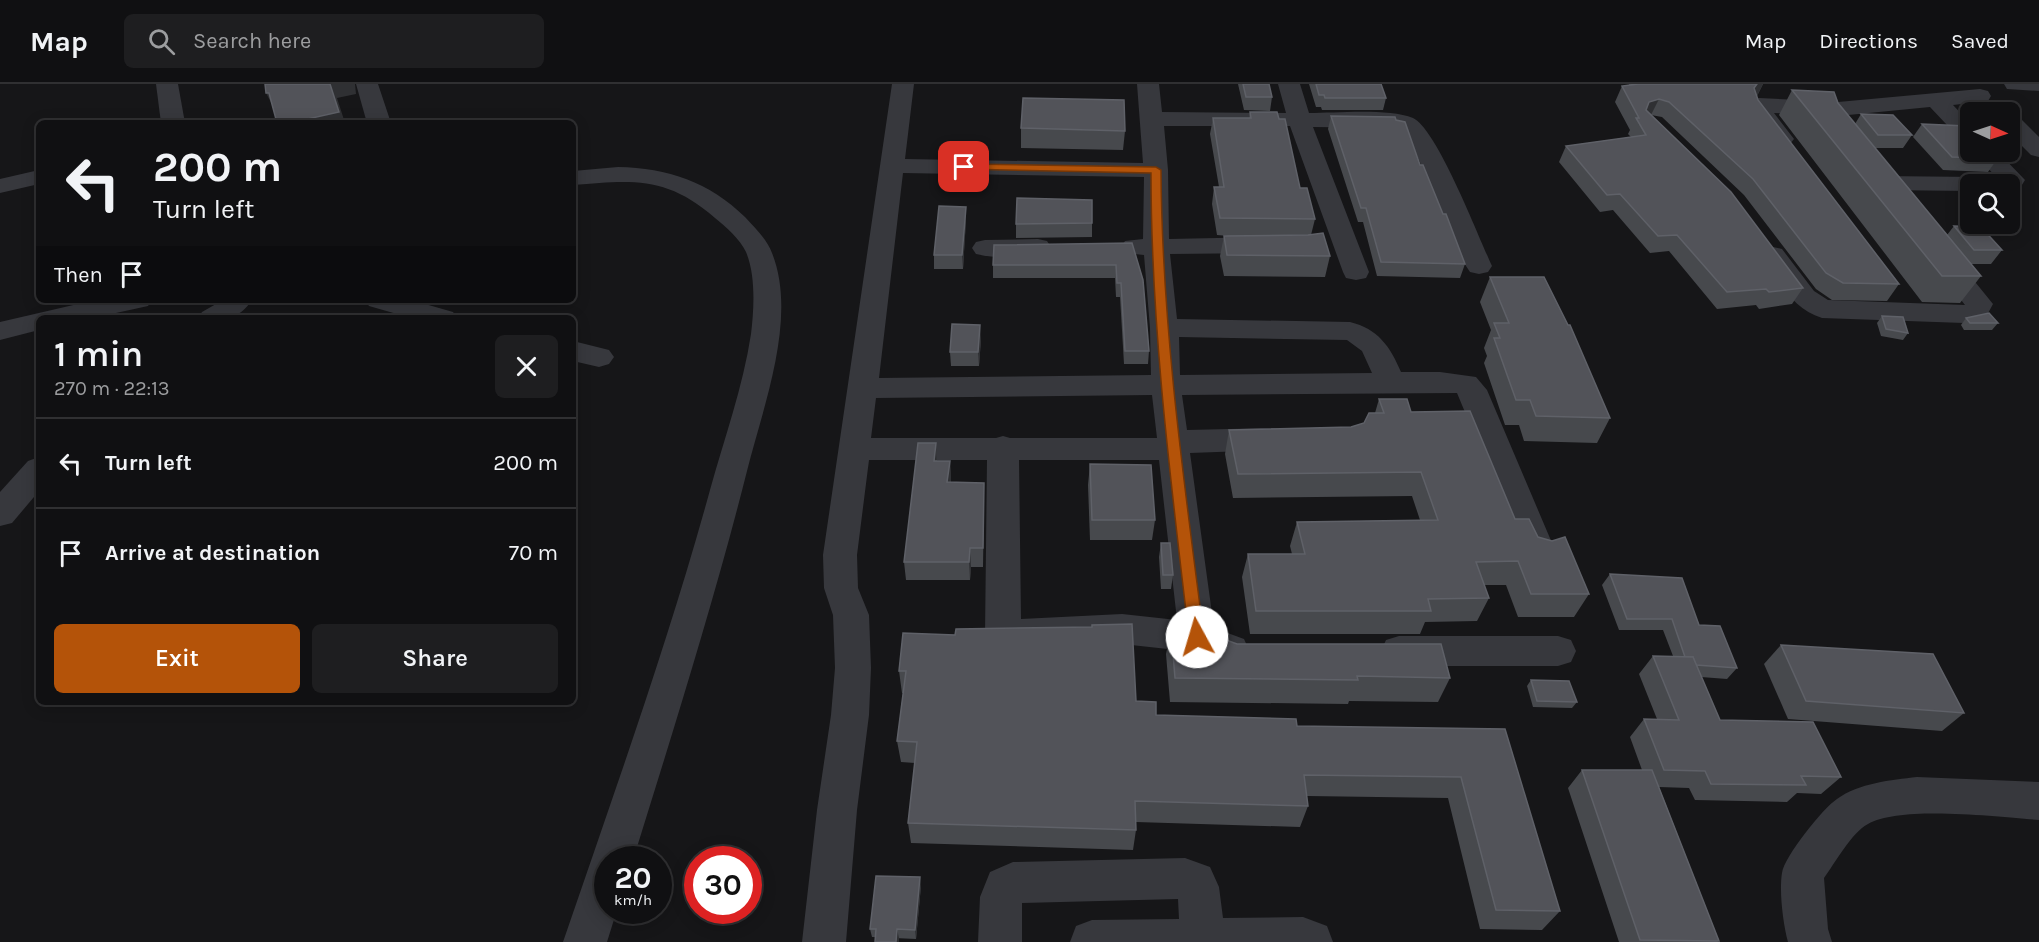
<!DOCTYPE html>
<html lang="en">
<head>
<meta charset="utf-8">
<style>
  :root { --surface:#101012; --page:#1e1e20; --text:#f1f3f6; --muted:#9c9d9f; --line:#303032; --accent:#b45309 }
  body { margin:0; font-family:Karla,sans-serif; background:var(--page); color:var(--text); height:100vh; display:flex; flex-direction:column; font-size:22px; white-space:nowrap }
  * { box-sizing:border-box; margin:0 }
  p { font-size:20px; color:var(--muted) }
  .icon { flex:none; width:33px; height:33px; fill:none; stroke:currentColor; stroke-width:2; stroke-linecap:round; stroke-linejoin:round }
  .map { position:relative; flex:1; overflow:hidden }
  .details { position:absolute; left:36px; top:231px; width:540px; height:390px; display:flex; flex-direction:column; background:var(--surface); border-radius:9px; box-shadow:0 3px 15px #0003,0 0 0 2px var(--line) }
  .details>* { flex:none }
  .guide { position:absolute; left:36px; top:36px; width:540px; height:183px; border-radius:9px; box-shadow:0 3px 15px #0003,0 0 0 2px var(--line); background:#101012; color:var(--text); overflow:hidden }
  .needle { width:39px; rotate:93deg }
  .tools { position:absolute; left:1960px; top:18px; display:grid; gap:12px }
  .tools a { display:grid; place-items:center; width:60px; height:60px; border-radius:9px; background:var(--surface); box-shadow:0 3px 15px #0003,0 0 0 2px var(--line); font-size:30px }
  .speed { position:absolute; left:594px; top:762px; display:flex; gap:12px; font-size:30px; font-weight:700; text-align:center }
  .speed>* { display:grid; place-content:center; width:78px; height:78px; border-radius:50%; background:var(--surface); box-shadow:0 3px 15px #0003,0 0 0 2px var(--line); line-height:1 }
  .speed small { font-size:15px; font-weight:400 }
  .speed .limit { border:9px solid #d22; background:#fff; color:#111 }
  .pin { position:absolute; display:grid; place-items:center; width:51px; height:51px; color:#fff; margin:-26px; border-radius:12px; box-shadow:0 3px 9px #0006 }
  .me { position:absolute; width:66px; margin:-33px; rotate:354deg; stroke-linejoin:round; filter:drop-shadow(0 0 4px #0008) }
  .turn { display:flex; align-items:center; gap:21px; height:126px; padding:0 18px; font-size:27px }
  .turn .icon { width:78px; height:78px; stroke-width:2.5 }
  .turn b { display:block; font-size:42px; line-height:51px }
  .then { display:flex; align-items:center; height:57px; padding:0 18px; background:#0003; gap:12px; font-size:22px }
  .round { display:grid; place-items:center; flex:none; width:63px; height:63px; border-radius:9px; background:var(--page) }
  .head { display:flex; align-items:center; justify-content:space-between; height:102px; padding:0 18px }
  h1 { font-size:36px; font-weight:600; line-height:45px }
  .cta { display:flex; gap:12px; margin-top:auto; padding:12px 18px }
  .cta a { flex:1; height:69px; border-radius:9px; background:var(--accent); color:#fff; font-size:24px; font-weight:600; line-height:69px; text-align:center }
  .cta a+a { background:var(--page); color:var(--text) }
  ul { padding:0; list-style:none }
  li { display:flex; align-items:center; gap:18px; height:90px; padding:0 18px; border-top:2px solid var(--line) }
  li div { flex:1 }
  li b { display:block; font-size:22px }
  li em { font-style:normal }
  header { display:flex; align-items:center; gap:36px; box-sizing:border-box; height:84px; padding:0 30px; background:var(--surface); border-bottom:2px solid var(--line) }
  header strong { font-size:28px }
  nav { display:flex; gap:33px; margin-inline-start:auto; font-size:21px }
  .search { width:420px; height:54px; background:var(--page); display:flex; align-items:center; gap:15px; box-sizing:border-box; padding:0 21px; border-radius:9px; color:var(--muted); font-size:22px }
  .map>svg:first-child { display:block }
  .lines { fill:none; stroke-linecap:round; stroke-linejoin:round }
  .minor { fill:#37383d; fill-rule:evenodd }
  .wall { fill:#47494d }
  .shaded-wall { fill:#2f3033 }
  .building { fill:#525359; stroke:#5f6168; stroke-width:1.5 }
  .route { fill:#b45309; stroke:#753606; stroke-width:1.5 }
</style>
</head>
<body>
<header>
<strong>Map</strong>
<div class="search"><svg class="icon" aria-label="search" viewBox="0 0 24 24"><circle cx="10" cy="10" r="6"/><path d="M15 15l6 6"/></svg>Search here</div>
<nav><a>Map</a><a>Directions</a><a>Saved</a></nav>
</header>
<div class="map">
<svg width="2039" height="858" viewBox="0 0 2039 858">
  <rect width="100%" height="100%" fill="#161618"/>
  <g class="lines">
    <g class="minor">
      <path d="M156,0H178L185,39H161Z"/>
      <path d="M356,0H378L391,39H367Z"/>
      <path d="M892,0H914L905,75L1143,79L1137,0H1159L1162,28L1286,29L1278,0H1300L1309,29C1336,29 1389,24 1413,34C1437,45 1479,154 1492,182L1488,188L1479,190L1470,188L1466,182L1411,58L1396,44L1313,43L1369,188L1366,194L1356,196L1346,194L1343,188L1290,42H1164L1168,86L1169,155L1266,153L1275,155L1279,161L1275,167L1266,169L1170,170L1177,235L1350,238C1378,245 1390,262 1401,288H1440L1476,293L1487,306L1555,466L1550,475L1538,479L1526,475L1457,309L1182,311L1187,346L1273,344L1284,347L1289,355L1284,363L1273,366L1190,369L1214,544L1244,555L1249,566L1244,577L1231,581L1195,568L1122,560L1003,566L990,562L985,551L987,376H869L857,471L858,504L869,531L871,584L869,631L857,726L846,858H802L817,726L831,631L835,584L833,531L824,504L823,471ZM903,89L1144,93L1143,155L1125,157L1121,163L1125,169L1144,171L1150,244L1151,291L879,294ZM1179,253L1347,256L1362,267L1372,289L1180,291ZM1152,311L1157,354H1010L1003,352L996,354H871L876,314ZM1019,376H1159L1177,536L1122,530L1021,535Z"/>
      <path d="M2004,0H2039V7L2007,5Z"/>
      <path d="M1980,5L1988,7L1991,12L1988,17L1953,21L1971,40V60L1963,58L1930,23L1838,32L1774,29L1794,55L1790,60C1769,65 1758,40 1748,25L1751,16L1759,14L1838,18Z"/>
      <path d="M2010,30L2018,32L2039,53V73L2031,71L2010,50Z"/>
      <path d="M1973,68H1998L2025,96L2020,104L2010,107V100H1994L1998,95Z"/>
      <path d="M618,83C668,84 709,98 745,133C755,144 767,155 772,169C798,234 763,323 747,387C714,518 673,647 633,776H608V826H617L607,858H563C614,709 668,559 710,406C724,355 743,303 751,250C754,225 756,192 746,168C740,155 726,143 715,134C667,92 633,96 573,101V87Z"/>
      <path d="M39,86V100L0,109V95Z"/>
      <path d="M1881,92L1976,93L1985,95L1988,100H1971V107L1881,106L1872,104L1869,99L1872,94Z"/>
      <path d="M1038,155L1047,157L1051,163L1047,169C1026,174 996,175 976,170L972,164L976,158L985,156Z"/>
      <path d="M1773,163L1782,165L1814,207L1828,216L1965,221L1928,173L1932,167L1941,165L1950,167L1993,220L1986,233L1964,239L1822,234C1794,226 1780,199 1764,177L1760,171L1764,165Z"/>
      <path d="M95,216H152L148,222L93,234H39V246L0,256V238Z"/>
      <path d="M223,216H252C236,239 223,234 198,234L202,228Z"/>
      <path d="M365,216H411L453,228L457,234H411L369,222Z"/>
      <path d="M573,257L609,266L614,273L609,280L599,283L573,277Z"/>
      <path d="M39,373V407L12,439L0,442V408L28,377Z"/>
      <path d="M1399,552H1558L1571,556L1576,567L1571,578L1558,582H1399L1386,578L1381,567L1386,556Z"/>
      <path d="M1917,693L2039,698V736C1999,733 1901,721 1868,740C1852,748 1835,779 1824,794L1828,845L1832,858H1788C1783,840 1779,807 1782,789C1784,773 1823,724 1837,715C1859,699 1891,696 1917,693Z"/>
      <path d="M1185,774L1210,783L1219,803L1223,834L1303,833L1327,842L1333,858H1070L1076,842L1092,836L1179,835L1178,815L1022,819V858H978L980,813L990,788L1013,778Z"/>
    </g>
  </g>
  <g class="wall">
    <path d="M1238,0H1269L1272,13L1270,27L1244,26Z"/>
    <path d="M1309,0H1381L1386,14L1383,26H1322L1321,23H1316Z"/>
    <path d="M1629,0H1763L1757,12L1758,16L1899,200L1887,217L1832,216L1816,205L1744,111L1662,33L1651,31L1803,204L1792,220L1759,225L1756,221L1717,225L1669,167L1650,169L1613,126L1600,128L1559,78L1566,62L1631,53L1628,50L1630,46L1615,18L1622,2L1629,1Z"/>
    <path d="M1792,6L1838,19L1855,40L1861,30L1912,51L1903,64H1875L1947,151L1954,142L2002,166L1991,180H1971L1981,192L1960,219L1922,218L1779,31Z"/>
    <path d="M1250,28L1300,104L1315,135L1311,151L1330,172L1325,193L1224,192L1220,172L1224,152H1229L1217,151L1212,120L1214,103H1219L1210,50L1213,34H1249Z"/>
    <path d="M1331,32L1420,81L1465,180L1460,194L1377,192L1363,138H1358L1328,45Z"/>
    <path d="M1922,40L1998,74L1988,88L1943,86L1913,53Z"/>
    <path d="M1021,44L1125,47L1123,66L1021,64Z"/>
    <path d="M966,136L963,185H934V171Z"/>
    <path d="M1092,139V153L1016,154V140Z"/>
    <path d="M1132,159L1149,267L1148,280H1124L1120,213H1116L1115,194H993V181Z"/>
    <path d="M1490,193L1610,334L1597,359L1524,357L1519,341H1505L1484,279L1487,272L1484,264L1491,246L1480,218Z"/>
    <path d="M1882,232L1908,249L1903,256L1881,252L1877,239Z"/>
    <path d="M1966,234L1998,239L1992,246H1964L1961,241Z"/>
    <path d="M981,255L979,282H951L950,268Z"/>
    <path d="M1379,315L1411,328L1515,435L1538,453L1589,510L1574,533H1518L1506,501H1484L1489,514L1477,537L1425,538L1420,550H1250L1242,493L1248,470H1292L1290,462L1297,438L1420,436L1412,412L1233,414L1225,370L1229,346L1351,343L1364,339L1375,329Z"/>
    <path d="M936,359L937,377H950L951,399L984,418L983,483H971L970,496H906L904,478Z"/>
    <path d="M1090,380L1155,436L1152,456H1090L1088,401Z"/>
    <path d="M1161,459L1173,491L1171,505H1161L1159,473Z"/>
    <path d="M1610,490L1699,541L1737,584L1727,595L1701,593L1720,636L1841,693L1821,710L1797,709L1787,718L1695,716L1689,704L1659,703L1719,857L1717,858H1619L1568,704L1582,686H1642L1630,653L1644,635H1657L1639,590L1653,572H1673L1663,546H1619L1602,501Z"/>
    <path d="M1171,545L1237,560L1450,594L1438,618L1349,617L1348,620L1170,618L1166,570Z"/>
    <path d="M903,549L1136,617L1156,631L1297,642L1505,645L1560,827L1542,846L1480,845L1448,714L1307,712L1308,722L1300,743L1136,738V746L1133,766L911,759L908,739L915,679L901,678L897,657L903,609H902L899,587Z"/>
    <path d="M1781,561L1964,629L1942,647L1788,635L1764,580Z"/>
    <path d="M1531,596L1577,618L1572,624L1533,623L1527,602Z"/>
    <path d="M921,802L916,855L872,853L870,845Z"/>
  </g>
  <g class="shaded-wall">
    <path d="M330,0H355L356,10L337,14L345,39H304L303,36Z"/>
    <path d="M1757,0H1763L1757,12L1754,4Z"/>
    <path d="M266,9H269L275,26Z"/>
    <path d="M1659,15L1651,31L1642,34L1638,42L1649,18Z"/>
    <path d="M966,123V136L963,185L962,171Z"/>
    <path d="M980,241L981,255L979,282L978,268Z"/>
    <path d="M936,359L937,378L934,377Z"/>
    <path d="M950,377L951,396L948,417L947,398Z"/>
    <path d="M970,464L971,483L970,496L969,478Z"/>
    <path d="M920,793L921,802L916,855L915,846Z"/>
    <path d="M897,845L899,854V858H896Z"/>
  </g>
  <g class="building">
    <path d="M265,0H330L339,28L303,36L304,39H277L269,9H266Z"/>
    <path d="M1243,0H1269L1272,13H1246Z"/>
    <path d="M1316,0H1381L1386,14H1325L1324,11H1319Z"/>
    <path d="M1638,0H1757L1754,4L1758,16L1899,200L1843,199L1826,189L1753,95L1669,18L1659,15L1649,18L1646,26L1731,108L1803,204L1769,208L1766,205L1727,208L1677,151L1658,152L1620,110L1607,111L1566,62L1646,51L1636,34H1639L1622,2Z"/>
    <path d="M1792,6L1834,8L1838,19L1981,192H1942Z"/>
    <path d="M1023,14L1124,16L1125,47L1021,44Z"/>
    <path d="M1250,28H1277L1279,35H1285L1300,104H1307L1315,135L1220,134L1214,103H1224L1213,34H1251Z"/>
    <path d="M1861,30L1893,31L1912,51H1878Z"/>
    <path d="M1331,32L1395,33L1396,36L1405,38L1420,81H1423L1443,130H1446L1465,180L1381,178L1366,124H1361Z"/>
    <path d="M1922,40L1967,42L1971,46V68H1992L1998,74L1952,73Z"/>
    <path d="M1017,114L1092,116V139L1016,140Z"/>
    <path d="M939,122L966,123L962,171H934Z"/>
    <path d="M1954,142L1981,143L2002,166H1974Z"/>
    <path d="M1323,149L1330,172L1227,171L1224,152L1308,151Z"/>
    <path d="M1132,159L1143,196L1149,267H1125L1121,199H1117L1116,181H993L994,161Z"/>
    <path d="M1490,193H1544L1568,241H1570L1610,334L1536,332L1530,316H1516L1494,254H1500L1494,239H1509Z"/>
    <path d="M1989,229L1998,239H1970L1966,234Z"/>
    <path d="M1882,232L1903,233L1908,249L1886,245Z"/>
    <path d="M952,240L980,241L978,268H950Z"/>
    <path d="M1379,315H1407L1411,328L1470,327L1515,435H1529L1538,453L1552,457L1565,453L1589,510H1531L1518,477L1476,478L1489,514L1428,515L1431,527H1256L1248,470H1305L1297,438L1438,436L1421,388L1238,390L1229,346L1351,343L1364,339L1369,329H1384Z"/>
    <path d="M918,359H936L934,377H950L947,398L984,399L983,464H970L969,478H904Z"/>
    <path d="M1090,380L1151,381L1155,436H1092Z"/>
    <path d="M1161,459H1170L1173,491H1163Z"/>
    <path d="M1610,490L1682,494L1699,541L1720,542L1737,584L1696,581L1693,573H1685L1672,535H1627Z"/>
    <path d="M1132,540L1136,617L1156,618V631L1296,635L1297,642L1505,645L1560,827L1496,826L1461,693L1304,691L1308,722L1135,717L1136,746L908,739L917,658L897,657L906,587H899L903,549L955,551L956,545L1092,543V541Z"/>
    <path d="M1171,545L1199,546L1237,560H1441L1450,594L1357,592L1358,596L1175,594Z"/>
    <path d="M1781,561L1933,570L1964,629L1806,617Z"/>
    <path d="M1653,572L1693,573L1720,636L1813,638L1841,693L1801,692L1806,701L1711,700L1705,687L1664,686L1644,635L1679,636Z"/>
    <path d="M1531,596L1569,597L1577,618L1537,617Z"/>
    <path d="M1582,686H1652L1719,857L1640,856Z"/>
    <path d="M876,792L920,793L915,846L897,845L896,858H875L876,845H870Z"/>
  </g>
  <path class="route" d="M964,80L1156,83L1161,86C1162,243 1184,398 1204,553L1202,557L1197,559L1191,557L1189,553C1171,399 1151,245 1151,89L961,85V81Z"/>
</svg>
<div class="tools">
<a><svg class="needle" viewBox="-14 -14 28 28"><path d="M0-13l5 13h-10z" fill="#e53935"/><path d="M0 13l5-13h-10z" fill="#9c9d9f"/></svg></a>
<a><svg class="icon" aria-label="search" viewBox="0 0 24 24"><circle cx="10" cy="10" r="6"/><path d="M15 15l6 6"/></svg></a>
</div>
<div class="speed"><div>20<small>km/h</small></div><div class="limit">30</div></div>
<div class="pin" style="left:964px;top:83px;background:#d93025"><svg class="icon" aria-label="arrive" viewBox="0 0 24 24"><path d="M6 21V4h12l-3 4 3 4H6"/></svg></div>
<svg class="me" style="left:1197px;top:553px" viewBox="-20 -20 40 40"><circle r="19" fill="#fff"/><path d="M0-13L10 11 0 6-10 11z" fill="#b45309"/></svg>
<div class="guide">
<div class="turn"><svg class="icon" aria-label="left" viewBox="0 0 24 24"><path d="M17 20v-9H6M10 6l-5 5 5 5"/></svg><div><b>200 m</b>Turn left</div></div>
<div class="then">Then<svg class="icon" aria-label="arrive" viewBox="0 0 24 24"><path d="M6 21V4h12l-3 4 3 4H6"/></svg></div>
</div>
<section class="details">
<div class="head"><div><h1>1 min</h1><p>270 m · 22:13</p></div><a class="round"><svg class="icon" aria-label="close" viewBox="0 0 24 24"><path d="M6 6l12 12M18 6L6 18"/></svg></a></div>
<ul>
<li><svg class="icon" aria-label="left" viewBox="0 0 24 24"><path d="M17 20v-9H6M10 6l-5 5 5 5"/></svg><div><b>Turn left</b></div><em>200 m</em></li>
<li><svg class="icon" aria-label="arrive" viewBox="0 0 24 24"><path d="M6 21V4h12l-3 4 3 4H6"/></svg><div><b>Arrive at destination</b></div><em>70 m</em></li>
</ul>
<div class="cta"><a>Exit</a><a>Share</a></div>
</section>
</div>
</body>
</html>
